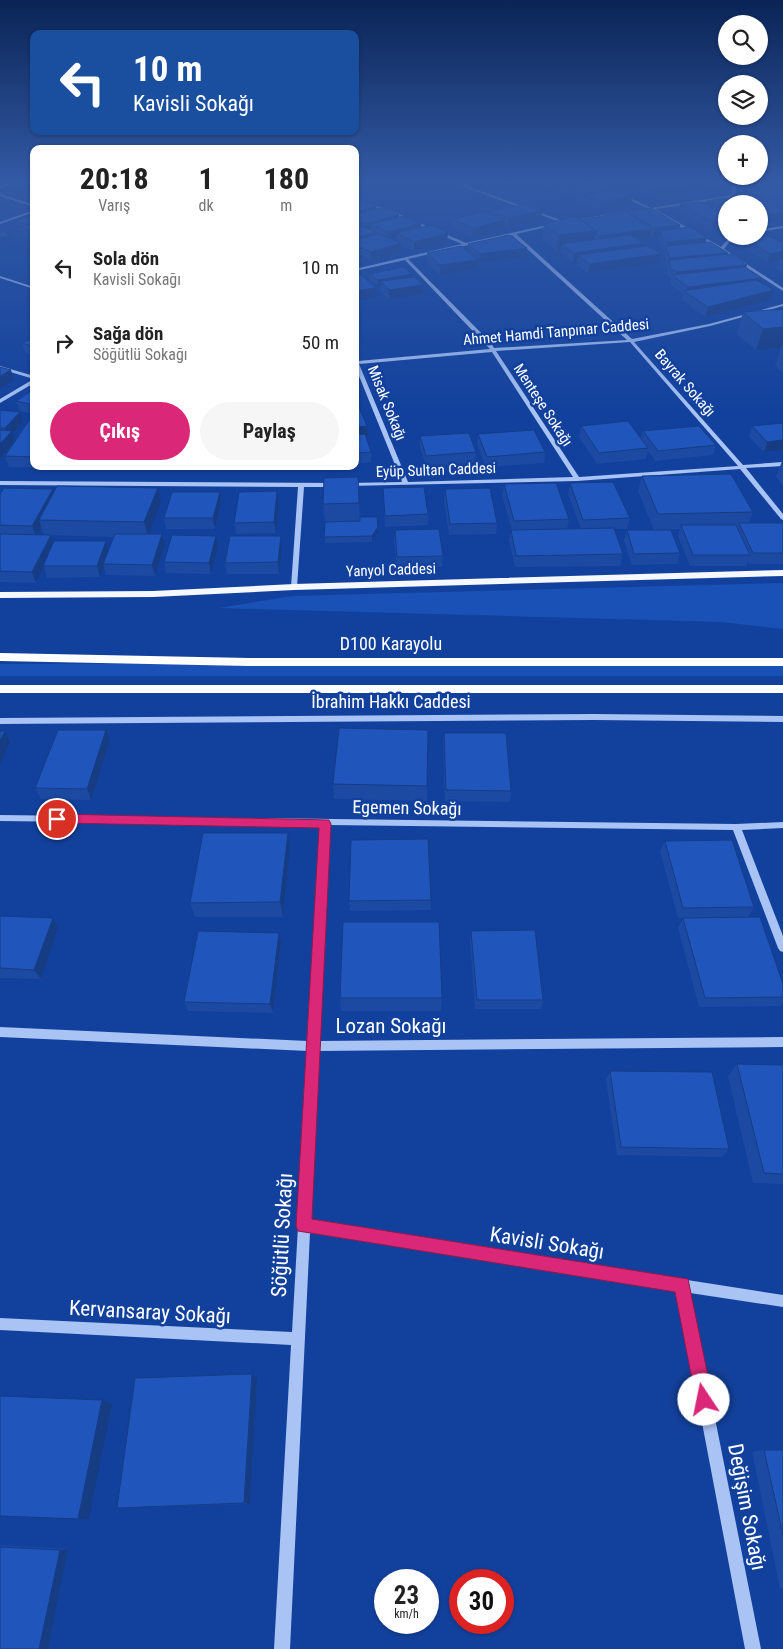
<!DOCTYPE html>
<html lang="tr">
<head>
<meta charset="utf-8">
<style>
  :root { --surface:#fff; --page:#f6f6f6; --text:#222; --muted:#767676; --accent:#db2777 }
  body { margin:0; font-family:"Roboto Condensed",sans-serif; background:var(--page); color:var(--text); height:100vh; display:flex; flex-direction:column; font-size:19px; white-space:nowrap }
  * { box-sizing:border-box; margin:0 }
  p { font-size:16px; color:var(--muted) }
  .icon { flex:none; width:28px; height:28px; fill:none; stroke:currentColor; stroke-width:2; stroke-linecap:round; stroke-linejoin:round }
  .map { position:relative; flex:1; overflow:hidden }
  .side { position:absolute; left:30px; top:145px; width:329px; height:325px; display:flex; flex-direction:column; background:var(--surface); border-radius:10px; box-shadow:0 1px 4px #0004 }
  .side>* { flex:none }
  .banner { position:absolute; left:30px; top:30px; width:329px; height:105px; border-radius:10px; box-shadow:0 1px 4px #0004; background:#1a4fa0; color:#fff; overflow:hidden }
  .fabs { position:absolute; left:718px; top:15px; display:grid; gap:10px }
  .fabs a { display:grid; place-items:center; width:50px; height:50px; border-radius:50%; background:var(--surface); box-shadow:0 1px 4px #0004; font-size:25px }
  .speed { position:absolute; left:374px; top:1569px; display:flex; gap:10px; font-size:25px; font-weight:700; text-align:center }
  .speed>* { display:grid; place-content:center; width:65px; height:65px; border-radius:50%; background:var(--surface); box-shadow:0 1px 4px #0004; line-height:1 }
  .speed small { font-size:12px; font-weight:400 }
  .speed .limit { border:8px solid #d22; background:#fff; color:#111 }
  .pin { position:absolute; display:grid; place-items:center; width:42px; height:42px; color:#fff; margin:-21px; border:2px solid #fff; border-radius:50%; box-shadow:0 1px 5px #0007 }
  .me { position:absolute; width:55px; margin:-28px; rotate:349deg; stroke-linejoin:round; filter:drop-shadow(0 0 4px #0008) }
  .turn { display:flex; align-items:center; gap:18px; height:105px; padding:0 20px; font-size:22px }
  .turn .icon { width:65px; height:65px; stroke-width:2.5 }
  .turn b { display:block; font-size:35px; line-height:42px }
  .eta { display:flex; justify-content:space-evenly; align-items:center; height:85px; text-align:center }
  .eta b { font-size:30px; font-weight:700; line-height:35px }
  .action { display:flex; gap:10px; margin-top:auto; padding:10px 20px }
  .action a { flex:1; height:58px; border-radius:30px; background:var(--accent); color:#fff; font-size:20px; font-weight:700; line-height:58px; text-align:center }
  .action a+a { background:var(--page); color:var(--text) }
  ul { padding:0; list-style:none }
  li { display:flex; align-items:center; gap:15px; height:75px; padding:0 20px }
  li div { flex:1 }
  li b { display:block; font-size:19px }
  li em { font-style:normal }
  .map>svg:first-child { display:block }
  .green { fill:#1a51b7 }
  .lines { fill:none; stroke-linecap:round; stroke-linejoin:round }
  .minor { fill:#a8c3f4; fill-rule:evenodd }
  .major { fill:#f5f8ff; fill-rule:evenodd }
  .highway { fill:#fff; fill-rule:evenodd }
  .wall { fill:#1c4aa2; fill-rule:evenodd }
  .shaded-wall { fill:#163c84 }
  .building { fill:#2056bc; stroke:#163c84 }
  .route { fill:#db2777; stroke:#8e194d }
  .labels { text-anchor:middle; stroke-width:5; stroke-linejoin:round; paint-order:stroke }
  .far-street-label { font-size:15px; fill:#fff; stroke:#12419d }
  .street-label { font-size:18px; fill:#fff; stroke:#12419d }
  .near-street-label { font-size:21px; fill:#fff; stroke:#12419d }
</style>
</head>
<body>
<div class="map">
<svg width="783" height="1649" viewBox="0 0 783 1649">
  <rect width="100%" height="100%" fill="#12419d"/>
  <g class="green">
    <path d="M783,583V629L721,622L219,608L292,596Z"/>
    <path d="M356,663L783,665V676H0V664Z"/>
  </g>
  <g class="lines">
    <g class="minor">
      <path d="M13,181H19L0,188V186Z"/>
      <path d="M355,181H359L355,183Z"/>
      <path d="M448,181H453L566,222L563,223Z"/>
      <path d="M731,181H735L736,193L729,198L655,209L721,247L729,238L742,236L731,240L724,249L783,288V291L703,240L650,210L570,222L568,221L647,208L621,196L622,194L651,208L727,196L732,193Z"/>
      <path d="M0,194L34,205V207L0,196Z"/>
      <path d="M355,199L394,212L466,243L556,223V225L516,234L632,339L709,324L783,304V306L710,326L634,342L743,465L783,462V466L746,468L783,514V520L781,519L740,469L577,481L347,486V484L349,483L402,482L355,366V359L358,361L490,349L405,260L355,271V269L462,244L392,214L355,201ZM512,235L627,340L494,348L491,343L408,259ZM630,342L738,466L579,477L496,351ZM492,352L573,477L408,482L359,364Z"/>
      <path d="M34,210V212L0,224V222Z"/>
      <path d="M783,226V228L759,232V230Z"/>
      <path d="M0,276L34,287V289L0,278Z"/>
      <path d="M0,366L34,376V379L0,369Z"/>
      <path d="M32,380H34V383L0,403V399Z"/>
      <path d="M0,481L336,483L339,485L336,487H304L297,587L294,589L291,587L298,487L0,485Z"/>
      <path d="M594,714L783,716V722L594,720L0,724V718Z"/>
      <path d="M0,815L736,824L783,822V828L742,830L783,936V952L780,951L778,948L733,830L329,825L319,1041L783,1037V1047L318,1051L310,1221L783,1295V1307L690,1293L761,1649H745L677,1291L310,1233L290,1649H274L291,1345L0,1330V1318L292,1332L308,1051L0,1037V1027L308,1041L321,825L0,821Z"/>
    </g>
    <path class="major" d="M783,570V576L294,590L153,597L0,598V592L153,591L294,584Z"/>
    <g class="highway">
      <path d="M0,653L249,658H783V666H249L0,661Z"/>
      <rect x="0" y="685" width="783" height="8"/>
    </g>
  </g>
  <g class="wall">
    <path d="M34,181V194L24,191V190L21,191L8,188L7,183Z"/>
    <path d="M533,181H599L614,190L631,204L599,211L583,204V202L568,196V194L533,182Z"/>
    <path d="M628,181H728L727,186L724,187L723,191L700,194L694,190L693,192L653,198L637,188V185Z"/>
    <path d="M752,181H783V206L774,205L763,223L759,221V204H735L736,200L759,198V193H754L751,185Z"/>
    <path d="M355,199L357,203L376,206V209L399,215V218L421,223V228L447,242L414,251L401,244V252L371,260L355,253Z"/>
    <path d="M707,201L726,204V228L711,230L679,212L680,204L707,205Z"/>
    <path d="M492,211L541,220L508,227L504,225V229L472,237L452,228L453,219L491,215Z"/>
    <path d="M626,211L680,225V229L728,253L727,255L746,267L761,283L771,299L706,317L681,300L683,294L670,284L671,279L668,277L667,267L665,255L666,250L660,247L659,240V236L653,237L651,236L650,238L638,239L643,247L661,254L659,263L588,273L576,264L577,261L573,262L560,253L561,250L557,251L542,239L544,224L580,220L626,212Z"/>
    <path d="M34,215V240L24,236L22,227H23L17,225L16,221Z"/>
    <path d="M749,240L783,242V259L767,262L746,249Z"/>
    <path d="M468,244L526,257L479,263L478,261L477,269L440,275L427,262V253L468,251Z"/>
    <path d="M783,259V273L776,269L779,260Z"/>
    <path d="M369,274H412V277L423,285V294L389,299L381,291V285H378L369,279Z"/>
    <path d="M783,309V373L775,366L781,348L756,350L737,334L743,312Z"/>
    <path d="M34,338V356L25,352L22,343Z"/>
    <path d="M34,389V466H45V468L9,467L5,456L15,442L0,459V410L20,412L23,422L13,434L15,441L33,414L20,411L16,401Z"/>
    <path d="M355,398L368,436H366L371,452V462L355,464Z"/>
    <path d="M783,423L764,452L749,437L752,426Z"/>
    <path d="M581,426L641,438L643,431L716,445L713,455L655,461L648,451L646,459L597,464L579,437Z"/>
    <path d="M478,434L545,452L544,463L486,467L477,444Z"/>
    <path d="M420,436L476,452L475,463L426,466L420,447Z"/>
    <path d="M782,461H783V486L776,477Z"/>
    <path d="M54,466H88L87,469L55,468Z"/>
    <path d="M120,466H157V468H121Z"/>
    <path d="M210,466H246V467L211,468Z"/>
    <path d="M255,466H292V468L255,470Z"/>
    <path d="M303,466H323L303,468Z"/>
    <path d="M642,476L753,512L749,523H783V564H749L748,561L746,566H690L678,536L680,529L654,530L638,491Z"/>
    <path d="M358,477L360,520L378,532L372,542L325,543V522L323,504Z"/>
    <path d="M570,483L630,518L627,529H614L623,554L620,566L515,567L509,541L511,530H512L502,495L504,484L569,519L567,529H581L568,494Z"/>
    <path d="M383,488L428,514V525L385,527Z"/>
    <path d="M445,489L497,523L496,534L449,535L444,500Z"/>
    <path d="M54,492L161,503L149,534H162L165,545L155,576L106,575L104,567L100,577L47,578L44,567L36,583L0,582V494ZM41,527L44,535L114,537L109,550L53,543L51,535H37Z"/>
    <path d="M279,502L276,533L236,534L234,523Z"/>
    <path d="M221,503L215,529H166L164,518Z"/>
    <path d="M395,530L443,556L442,567L397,568L394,541Z"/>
    <path d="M627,530L680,553L677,564L632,565L624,541Z"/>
    <path d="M216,536L218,547L211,574L166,573L164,562Z"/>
    <path d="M282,547L279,574H227L225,563Z"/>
    <path d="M106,730L110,741L91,800L41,799L35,788Z"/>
    <path d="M444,733L511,791L510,802L445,801L443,744Z"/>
    <path d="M333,784L427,786V801L334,799Z"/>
    <path d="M288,833L290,848L283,917H195L190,903Z"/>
    <path d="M665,841L754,907L748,917L783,984V1002L780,1006L699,1007L678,928L683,918H678L660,851Z"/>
    <path d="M431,900V910L350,911L349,901Z"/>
    <path d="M0,916L58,928L41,979L0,978Z"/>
    <path d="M471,931L543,1000L541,1009H475L470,941Z"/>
    <path d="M281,943L273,1013L188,1011L184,1002Z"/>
    <path d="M340,998H442L441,1011H341Z"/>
    <path d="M737,1064L783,1065V1184L753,1183L728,1076Z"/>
    <path d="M610,1071L729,1149L722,1157L617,1155L606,1080Z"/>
    <path d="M257,1379L250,1504L117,1508Z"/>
    <path d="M764,1450H783V1588H780L752,1452Z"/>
    <path d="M0,1545L68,1549L48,1649H0Z"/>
  </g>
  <g class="shaded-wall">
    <path d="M588,181H595L569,188L568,194H567L568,186Z"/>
    <path d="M725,183L723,191L700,194L701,186Z"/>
    <path d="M695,184L693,192L653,198L655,189Z"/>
    <path d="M23,186L24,190L21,191L20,187Z"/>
    <path d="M614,187L613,195L585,196V194Z"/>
    <path d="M632,196L631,204L599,211L600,202Z"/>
    <path d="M5,204L6,208L0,210V206Z"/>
    <path d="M376,206L377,215L355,220V213Z"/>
    <path d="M542,211L541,220L508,227L509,218Z"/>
    <path d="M783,212V221L763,223L765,215Z"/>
    <path d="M399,215L398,223L371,224V231L365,233V224Z"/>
    <path d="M505,220L504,229L472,237L473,228Z"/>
    <path d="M726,220V228L711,230L713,222Z"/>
    <path d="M421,223V232L397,233V238L388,241V232Z"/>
    <path d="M680,225L678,234L661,231L659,236L653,237L655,228Z"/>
    <path d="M652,229L650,238L598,245L599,236Z"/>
    <path d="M596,231L594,246L561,244V250L557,251L559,235Z"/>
    <path d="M376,232V241L355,245V238Z"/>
    <path d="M448,233L447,242L414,251V242Z"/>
    <path d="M10,235L12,239L0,243V238Z"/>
    <path d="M707,238L704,247L667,249L668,242Z"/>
    <path d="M401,243V252L371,260V252Z"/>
    <path d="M644,243L642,252L578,255L577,261L573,262L574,253Z"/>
    <path d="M527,248L526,257L479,263L480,254Z"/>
    <path d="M783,251V259L767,262L770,254Z"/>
    <path d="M728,253L725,262L669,260L667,267L669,258Z"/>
    <path d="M661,254L659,263L588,273L590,264Z"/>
    <path d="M478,260L477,269L440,275V265Z"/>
    <path d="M747,265L744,274L675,277L676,272Z"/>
    <path d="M412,274V279L381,281V285H378V280Z"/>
    <path d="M762,278L759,288L686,292L688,287Z"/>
    <path d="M423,285V294L389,299V290Z"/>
    <path d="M376,288V297L355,301V291Z"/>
    <path d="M774,290L771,299L706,317L708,307Z"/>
    <path d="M783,327V345L782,344L781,348L756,350L763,329Z"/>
    <path d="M11,370L14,380L0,388V376Z"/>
    <path d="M355,403H357L358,414H355Z"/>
    <path d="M20,412L23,422L13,434L15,441L0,459V444L8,435L5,428Z"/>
    <path d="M367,426L368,436L355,438V427Z"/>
    <path d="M783,440V450L764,452L767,442Z"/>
    <path d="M158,488L161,503L148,537L144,522Z"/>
    <path d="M53,489L56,499L39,520L41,527L36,537L32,526Z"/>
    <path d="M277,491L279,502L276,533L274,522Z"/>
    <path d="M220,492L221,503L215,529L213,518Z"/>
    <path d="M378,527V532L372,542V536Z"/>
    <path d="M162,534L165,545L155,576L152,565Z"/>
    <path d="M51,535L54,546L36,583L32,572Z"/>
    <path d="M216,536L218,547L211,574L209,563Z"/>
    <path d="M281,536L282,547L279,574L278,562Z"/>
    <path d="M106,541L109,552L103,564L104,567L100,577L97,566Z"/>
    <path d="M106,730L110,741L91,800L87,789Z"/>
    <path d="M5,731L10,742L0,765V741Z"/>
    <path d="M288,833L290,848L283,917L280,902Z"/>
    <path d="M53,918L58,928L41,979L34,970Z"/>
    <path d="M279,933L281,943L273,1013L270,1004Z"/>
    <path d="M252,1374L257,1379L250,1504L244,1503Z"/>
    <path d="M102,1400L112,1404L89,1519H78Z"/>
    <path d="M68,1549L48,1649H39L60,1550Z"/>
  </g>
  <g class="building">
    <path d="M13,181H28L22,183L23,186L20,187L7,183Z"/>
    <path d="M28,181H34V186L22,183Z"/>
    <path d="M554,181H588L568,186Z"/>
    <path d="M596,181H599L614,187L585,194L569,188Z"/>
    <path d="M640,181H689L695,184L655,189Z"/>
    <path d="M695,181H722L725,183L701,186Z"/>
    <path d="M754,181H783V186L756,185Z"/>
    <path d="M761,188L783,189V198L762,196Z"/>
    <path d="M616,189L632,196L600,202L584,196Z"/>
    <path d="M757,197L783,210V212L765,215L759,211V204H744L736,200Z"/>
    <path d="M725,198L735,204H726V211L707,201Z"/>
    <path d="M362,201L376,206L355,213V203Z"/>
    <path d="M701,202L726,215V220L713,222L680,204Z"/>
    <path d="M524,204L542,211L509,218L492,211Z"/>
    <path d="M381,208L399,215L365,224L355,220V215Z"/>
    <path d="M651,208L680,225L655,228L626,211Z"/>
    <path d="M484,212L505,220L473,228L453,219Z"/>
    <path d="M626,212L652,229L599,236L596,233V231L580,220Z"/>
    <path d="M34,215V224L29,225L16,221Z"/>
    <path d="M404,216L421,223L388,232L371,224Z"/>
    <path d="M575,216L596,231L559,235L544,224Z"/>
    <path d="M34,224V232L22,227Z"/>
    <path d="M355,225H356L376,232L355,238Z"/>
    <path d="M431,225L448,233L414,242L397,233Z"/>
    <path d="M690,227L707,238L668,242L662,238L661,231Z"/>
    <path d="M0,230L10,235L0,238Z"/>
    <path d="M379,234L401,243L371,252L355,245V240Z"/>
    <path d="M509,235L527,248L480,254L468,244Z"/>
    <path d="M630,235L644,243L574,253L561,244Z"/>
    <path d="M768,236L783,242V251L770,254L749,240Z"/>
    <path d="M710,242L728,253L669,258L666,246Z"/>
    <path d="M461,246L478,260L440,265L427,253Z"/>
    <path d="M648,246L661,254L590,264L578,255Z"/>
    <path d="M731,254L747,265L676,272L670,268L669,260Z"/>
    <path d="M403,267L412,274L378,280L369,274Z"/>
    <path d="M745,267L762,278L688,287L672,275Z"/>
    <path d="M360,274L376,288L355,291V275Z"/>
    <path d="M415,277L423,285L389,290L381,281Z"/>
    <path d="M756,280L774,290L708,307L684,291Z"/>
    <path d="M783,309V327L763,329L743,312Z"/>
    <path d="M34,338V347L22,343Z"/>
    <path d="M0,367L11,370L0,376Z"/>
    <path d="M34,389V405L16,401Z"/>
    <path d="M355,407H359L367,426L355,427Z"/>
    <path d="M0,410L20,412L5,428H0Z"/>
    <path d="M34,413V457L5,456Z"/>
    <path d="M628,421L648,448L599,453L581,426Z"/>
    <path d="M783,423V440L767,442L752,426Z"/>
    <path d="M699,426L716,445L658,451L643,431Z"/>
    <path d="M0,430L12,431L0,444Z"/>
    <path d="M534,430L545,452L487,457L478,434Z"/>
    <path d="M469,433L476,452L426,456L420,436Z"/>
    <path d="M365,434L371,452L355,453V435Z"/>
    <path d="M731,474L753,512L658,514L642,476Z"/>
    <path d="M358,477L359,503L323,504L324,478Z"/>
    <path d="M613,482L630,518L583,520L570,483Z"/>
    <path d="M556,483L569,519L514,521L504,484Z"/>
    <path d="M57,486L158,488L144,522L39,520Z"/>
    <path d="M424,487L428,514L385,516L383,488Z"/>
    <path d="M4,488L53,489L32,526L0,525V494Z"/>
    <path d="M490,488L497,523L450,524L445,489Z"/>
    <path d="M277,491L274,522L234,523L239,492Z"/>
    <path d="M172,492H220L213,518H164Z"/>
    <path d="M360,517H377L378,527L372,536L324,537L325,522L360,521Z"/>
    <path d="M739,523H783V553H753Z"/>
    <path d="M681,525H736L750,555H693Z"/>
    <path d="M614,528L623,554L516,556L511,530Z"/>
    <path d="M439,529L443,556L397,557L395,530Z"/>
    <path d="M627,530H671L680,553L634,554Z"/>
    <path d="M0,534L51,535L32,572L0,571Z"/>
    <path d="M115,534H162L152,565L103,564Z"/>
    <path d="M172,535L216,536L209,563L164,562Z"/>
    <path d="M230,536H281L278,562L225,563Z"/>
    <path d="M54,541H106L97,566H43Z"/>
    <path d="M339,728L428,730L427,786L333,784Z"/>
    <path d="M58,730H106L87,789L35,788Z"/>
    <path d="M0,731H5L0,741Z"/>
    <path d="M444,733H506L511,791L446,790Z"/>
    <path d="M203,833H288L280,902L190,903Z"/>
    <path d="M428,839L431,900L349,901L351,840Z"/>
    <path d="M732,840L754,907L683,908L665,841Z"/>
    <path d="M0,916L53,918L34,970L0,968Z"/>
    <path d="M760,917L783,984V997L705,998L683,918Z"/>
    <path d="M343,922H439L442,998H340Z"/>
    <path d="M535,930L543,1000H477L471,931Z"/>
    <path d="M198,931L279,933L270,1004L184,1002Z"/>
    <path d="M737,1064L783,1065V1174L764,1173Z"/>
    <path d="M610,1071L712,1072L729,1149L621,1147Z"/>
    <path d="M252,1374L244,1503L117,1508L135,1378Z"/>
    <path d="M0,1396L102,1400L78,1519L0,1516Z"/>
    <path d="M764,1450H783V1535Z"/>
    <path d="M0,1547L60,1550L39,1649H0Z"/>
  </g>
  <linearGradient id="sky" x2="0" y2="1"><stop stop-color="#0a2456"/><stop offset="0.44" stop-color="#335aa5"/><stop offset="1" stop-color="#335aa5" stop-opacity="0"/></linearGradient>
  <rect width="783" height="412" fill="url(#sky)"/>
  <path class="route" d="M57,814L329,820L331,824L312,1219L688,1279L713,1400L711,1406L704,1408L698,1406L696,1400L675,1292L298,1231L296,1226L319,828L57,823L52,819Z"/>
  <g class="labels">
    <g class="far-street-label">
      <text transform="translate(556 332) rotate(-5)" y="5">Ahmet Hamdi Tanpınar Caddesi</text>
      <text transform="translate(685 383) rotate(49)" y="5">Bayrak Sokağı</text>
      <text transform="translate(387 403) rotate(68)" y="5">Misak Sokağı</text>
      <text transform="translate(543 405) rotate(57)" y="5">Menteşe Sokağı</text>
      <text transform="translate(436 470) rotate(-2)" y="5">Eyüp Sultan Caddesi</text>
      <text transform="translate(391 570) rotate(-2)" y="5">Yanyol Caddesi</text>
    </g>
    <g class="street-label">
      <text x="391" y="650">D100 Karayolu</text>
      <text x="391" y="708">İbrahim Hakkı Caddesi</text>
      <text transform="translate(407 808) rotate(1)" y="6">Egemen Sokağı</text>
    </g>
    <g class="near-street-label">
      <text x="391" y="1033">Lozan Sokağı</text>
      <text transform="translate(282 1235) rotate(-87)" y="7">Söğütlü Sokağı</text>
      <text transform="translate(547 1243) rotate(9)" y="7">Kavisli Sokağı</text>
      <text transform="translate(150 1312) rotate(3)" y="7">Kervansaray Sokağı</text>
      <text transform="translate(747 1507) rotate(79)" y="7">Değişim Sokağı</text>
    </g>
  </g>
</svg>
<div class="fabs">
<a><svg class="icon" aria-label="search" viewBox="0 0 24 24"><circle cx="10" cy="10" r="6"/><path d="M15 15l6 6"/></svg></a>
<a><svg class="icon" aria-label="layers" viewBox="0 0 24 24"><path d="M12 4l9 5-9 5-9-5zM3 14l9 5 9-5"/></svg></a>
<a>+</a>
<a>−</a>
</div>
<div class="speed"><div>23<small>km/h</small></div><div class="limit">30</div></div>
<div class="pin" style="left:57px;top:819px;background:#d93025"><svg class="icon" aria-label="arrive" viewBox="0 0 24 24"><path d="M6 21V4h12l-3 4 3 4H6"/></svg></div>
<svg class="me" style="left:704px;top:1400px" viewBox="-20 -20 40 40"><circle r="19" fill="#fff"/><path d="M0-13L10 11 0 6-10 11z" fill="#db2777"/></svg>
<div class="banner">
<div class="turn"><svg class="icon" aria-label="left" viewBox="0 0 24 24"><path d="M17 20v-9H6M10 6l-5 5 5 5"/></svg><div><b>10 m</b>Kavisli Sokağı</div></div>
</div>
<section class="side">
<div class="eta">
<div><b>20:18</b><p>Varış</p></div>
<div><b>1</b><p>dk</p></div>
<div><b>180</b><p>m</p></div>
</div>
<ul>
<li><svg class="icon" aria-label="left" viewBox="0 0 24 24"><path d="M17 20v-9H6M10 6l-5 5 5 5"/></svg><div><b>Sola dön</b><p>Kavisli Sokağı</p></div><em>10 m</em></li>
<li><svg class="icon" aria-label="right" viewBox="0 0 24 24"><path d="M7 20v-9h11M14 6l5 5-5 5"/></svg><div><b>Sağa dön</b><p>Söğütlü Sokağı</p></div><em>50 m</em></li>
</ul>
<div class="action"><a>Çıkış</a><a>Paylaş</a></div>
</section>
</div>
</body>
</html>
